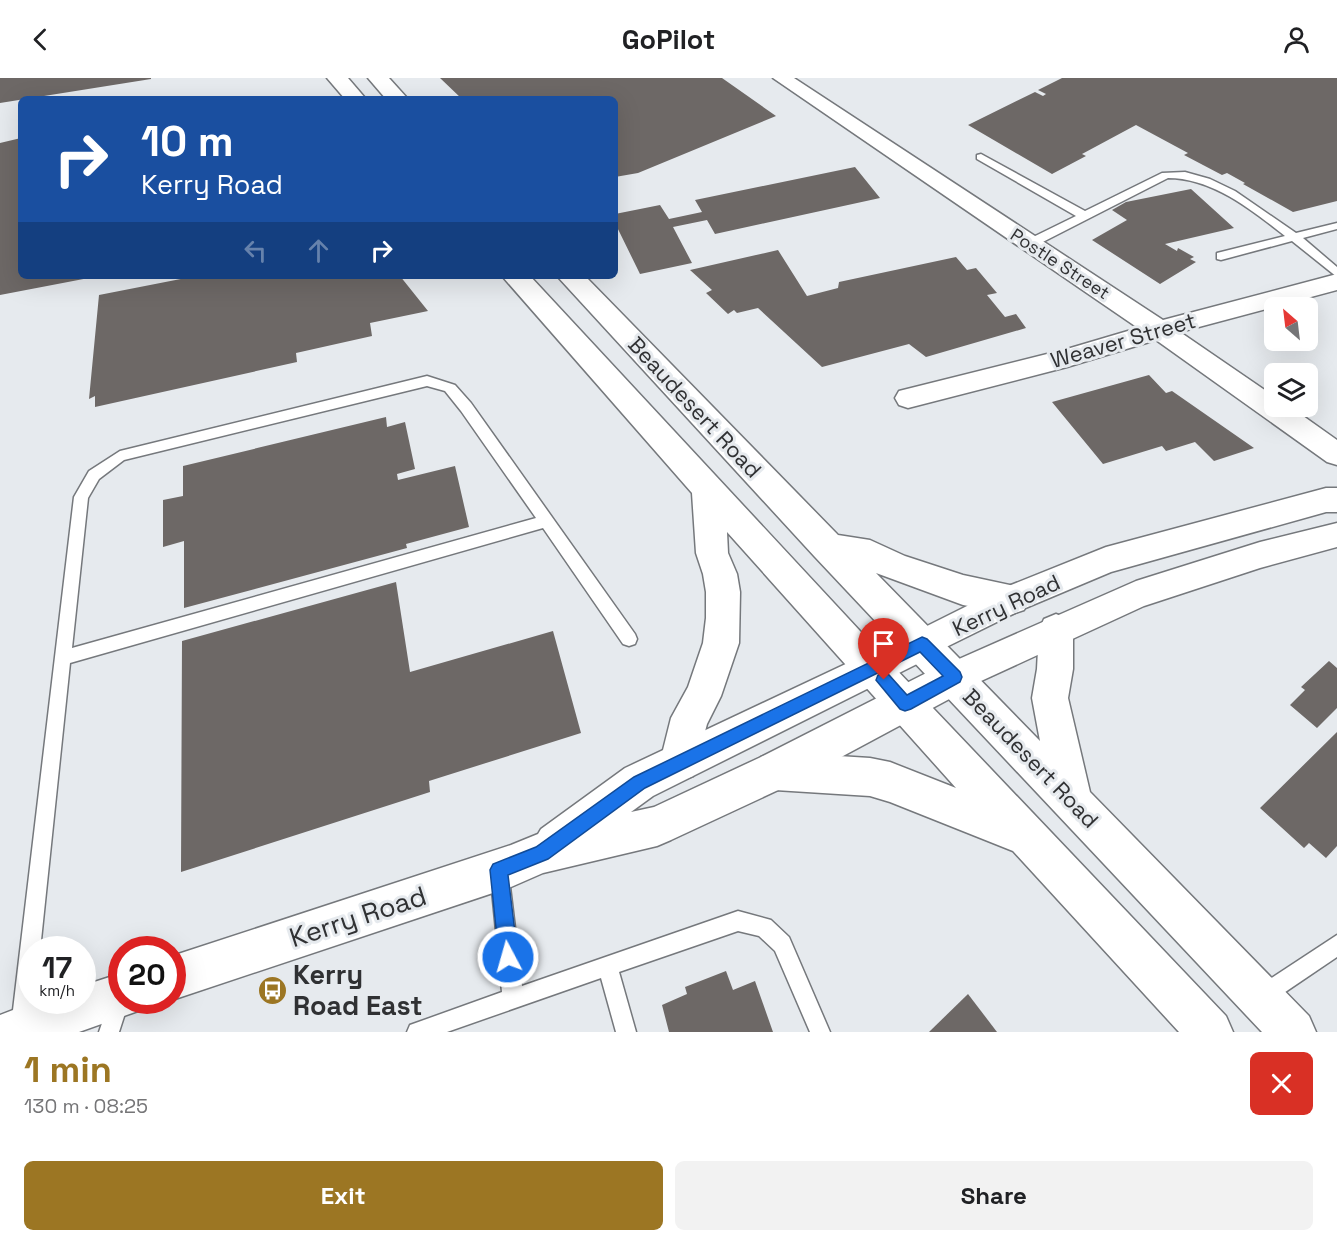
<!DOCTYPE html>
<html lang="en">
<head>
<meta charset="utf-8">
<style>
  :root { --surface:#fff; --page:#f2f2f2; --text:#202124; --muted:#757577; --accent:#9c7623 }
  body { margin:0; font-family:"Space Grotesk",sans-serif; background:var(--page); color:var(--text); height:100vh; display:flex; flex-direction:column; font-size:22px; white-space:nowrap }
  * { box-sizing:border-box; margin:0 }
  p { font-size:20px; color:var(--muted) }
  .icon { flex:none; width:33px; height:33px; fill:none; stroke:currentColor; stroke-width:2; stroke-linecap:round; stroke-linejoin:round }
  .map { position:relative; height:954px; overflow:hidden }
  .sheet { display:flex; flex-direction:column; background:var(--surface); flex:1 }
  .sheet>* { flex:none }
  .banner { position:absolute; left:18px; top:18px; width:600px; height:183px; border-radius:9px; box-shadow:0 6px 24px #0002; background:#1a4fa0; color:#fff; overflow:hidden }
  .needle { width:39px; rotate:332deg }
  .tools { position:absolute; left:1264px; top:219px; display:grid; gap:12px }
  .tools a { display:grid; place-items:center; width:54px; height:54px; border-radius:9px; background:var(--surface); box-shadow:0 6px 24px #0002; font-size:30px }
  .speed { position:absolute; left:18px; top:858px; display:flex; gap:12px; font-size:30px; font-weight:700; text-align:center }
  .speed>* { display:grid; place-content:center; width:78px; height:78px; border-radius:50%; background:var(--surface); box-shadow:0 6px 24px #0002; line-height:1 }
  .speed small { font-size:15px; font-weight:400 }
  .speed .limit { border:9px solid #d22; background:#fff; color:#111 }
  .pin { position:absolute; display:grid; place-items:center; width:51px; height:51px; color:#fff; margin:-62px -26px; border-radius:50% 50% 50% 0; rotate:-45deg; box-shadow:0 0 6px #0007 }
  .pin .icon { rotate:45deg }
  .me { position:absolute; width:66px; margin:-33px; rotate:354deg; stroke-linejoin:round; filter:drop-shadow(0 0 4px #0008) }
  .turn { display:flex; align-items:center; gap:21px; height:126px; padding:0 24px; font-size:27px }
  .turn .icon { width:78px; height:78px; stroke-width:2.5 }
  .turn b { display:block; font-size:42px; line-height:51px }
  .lanes { display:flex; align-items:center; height:57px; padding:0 24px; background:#0003; justify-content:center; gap:30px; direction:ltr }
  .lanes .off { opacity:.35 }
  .round { display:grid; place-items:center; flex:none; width:63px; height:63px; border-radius:9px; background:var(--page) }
  .summary { display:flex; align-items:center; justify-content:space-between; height:102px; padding:0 24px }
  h1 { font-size:36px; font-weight:800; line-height:45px; color:var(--accent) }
  .cta { display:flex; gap:12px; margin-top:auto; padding:12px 24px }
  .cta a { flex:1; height:69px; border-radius:9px; background:var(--accent); color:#fff; font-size:24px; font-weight:800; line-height:69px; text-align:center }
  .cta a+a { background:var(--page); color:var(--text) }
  header { display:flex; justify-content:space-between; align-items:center; height:78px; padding:0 24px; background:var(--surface); font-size:27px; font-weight:800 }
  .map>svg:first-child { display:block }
  .building { fill:#6d6866 }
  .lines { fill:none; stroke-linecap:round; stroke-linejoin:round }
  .service-casing { stroke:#75787c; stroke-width:3 }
  .minor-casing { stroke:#75787c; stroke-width:3 }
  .tertiary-casing { stroke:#75787c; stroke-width:3 }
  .trunk-casing { stroke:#75787c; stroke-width:3 }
  .service { fill:#fff; fill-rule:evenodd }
  .minor { fill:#fff; fill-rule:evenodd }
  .tertiary { fill:#fff; fill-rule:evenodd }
  .trunk { fill:#fff; fill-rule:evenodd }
  .route { fill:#1a73e8; stroke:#114b97; stroke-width:1.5 }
  .labels { text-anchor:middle; stroke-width:6; stroke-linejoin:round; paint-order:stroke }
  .far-street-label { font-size:18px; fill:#303133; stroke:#e6eaee }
  .street-label { font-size:22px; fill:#303133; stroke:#e6eaee }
  .near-street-label { font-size:27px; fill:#303133; stroke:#e6eaee }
  .near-poi-label { font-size:27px; font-weight:bold; fill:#303133; stroke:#e6eaee; text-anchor:start }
</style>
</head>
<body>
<header><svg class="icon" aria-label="back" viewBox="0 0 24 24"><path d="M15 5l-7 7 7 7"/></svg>GoPilot<svg class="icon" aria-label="person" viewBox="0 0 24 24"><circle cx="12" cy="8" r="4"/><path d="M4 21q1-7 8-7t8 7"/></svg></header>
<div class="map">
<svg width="1337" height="954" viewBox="0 0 1337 954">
  <rect width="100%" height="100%" fill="#e6eaee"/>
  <g class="building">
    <path d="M0,0H151V1L0,25Z"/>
    <path d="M440,0H722L776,38L638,95L615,99V21H462Z"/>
    <path d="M1062,0H1337V123L1293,134L1243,106L1245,105L1227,95L1222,97L1184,77L1188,75L1136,47L1082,76L1086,78L1052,96L968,47L1035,14L1043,18L1046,16L1038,12Z"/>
    <path d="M21,60V198L94,199L0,217V65Z"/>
    <path d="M855,89L880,120L715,156L707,142L673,149L692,185L640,196L615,145V136L660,127L669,141L702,134L695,122Z"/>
    <path d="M1191,111L1234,150L1165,166L1177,173L1178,170L1194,179L1190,181L1196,184L1160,206L1092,162L1127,142L1112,132L1126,124Z"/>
    <path d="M778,172L807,218L838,210L839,204L956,179L967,192L976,190L997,215L987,217L1005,239L1016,236L1026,250L926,279L909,266L822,289L758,230L737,235L734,232L728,236L706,215L712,212L690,192Z"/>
    <path d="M196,198H400L428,233L370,245L372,258L296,275L297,284L95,329V318L89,321L99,217Z"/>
    <path d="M1149,297L1166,315L1172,313L1254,370L1214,383L1195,364L1166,373L1162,368L1103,386L1052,324Z"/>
    <path d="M386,339L387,349L405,344L415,391L397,396L398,402L455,388L469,449L406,466L407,470L184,530V463L163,469V422L183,418V388Z"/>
    <path d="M396,504L410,594L553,553L581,655L429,703L430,714L181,794L182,563Z"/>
    <path d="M1329,583L1337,590V630L1317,650L1290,627L1305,612L1301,609Z"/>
    <path d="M1337,654V768L1326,780L1309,765L1304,770L1260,730Z"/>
    <path d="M726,893L733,912L755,903L773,954H669L662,927L687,916L685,909Z"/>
    <path d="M968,916L997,954H929Z"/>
  </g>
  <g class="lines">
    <defs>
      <g id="service">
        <path d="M981,76L1085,133L1162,95L1185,94L1210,101L1235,113L1296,155L1337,145V151L1303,160L1337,189V199L1292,163L1221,182L1217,181V175L1285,158C1252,132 1212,100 1168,100L1033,169H1025V163L1076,138L977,81V77Z"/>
        <path d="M427,298L455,307L471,325L635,556L637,561L635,566L629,568L623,566L543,450L70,585L40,872H32V922H34L29,954H13L11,949L74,419L89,393L120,373ZM427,308L445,313L461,333L536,440L72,570L88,420L99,401L124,382Z"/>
        <path d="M499,783L506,785L508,792L522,908L738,833L771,842L789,859L830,954H810L775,873L759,858L738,853L619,894L636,954H616L601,900L447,954H407L410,947L502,914L490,792L492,785Z"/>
        <path d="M1337,857V879L1269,925L1262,928L1255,925L1252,918L1255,911Z"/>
        <path d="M119,913L122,914V922L129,923L119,954H99L112,916Z"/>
      </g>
      <g id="minor">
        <path d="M773,0H794L1163,242L1337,196V212L1180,254L1275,319V328H1289L1337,362V387L1327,384L1156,262L1067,289L908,330L899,327L895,320L899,313L1067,271L1138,250Z"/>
        <path d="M1326,410H1337V434H1326L1111,494L1023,531L922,581L911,576L906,566L911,556L1001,511L1106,469Z"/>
        <path d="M1337,445V469L1260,490L1144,528L955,615L943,610L939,599L943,588L1136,503L1260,464Z"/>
      </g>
      <g id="tertiary">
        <path d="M922,550L935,555L940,566L935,577L653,718L631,734L654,729L761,679L942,587L955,582L968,587L973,599L968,611L789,707L671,762L657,768L543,795L511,809L172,922V878L511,767L538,756L541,751L625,690Z"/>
        <path d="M122,895V922H142L138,933L79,954H0V937L39,922H82V908Z"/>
      </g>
      <g id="trunk">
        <path d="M327,0H348L366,21H345Z"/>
        <path d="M368,0H389L408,21H386Z"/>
        <path d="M502,198H530L873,567L1226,938L1233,954H1179L1013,773L890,724L870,718L775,712L761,707L756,693L761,679L775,674L870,680L890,684L956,710L727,454L728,475L737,496L740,514L739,565L721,618L707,646L693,698L679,703L665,698L660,684L671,640L688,609L703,565L706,540V514L703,496L696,475L692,415Z"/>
        <path d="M557,198H585L838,457L870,462L905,478L963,497L1024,510L1029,521L1024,532L1012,536L963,527L876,495L1040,663L1032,620L1037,591L1039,552L1044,541L1056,536L1068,541L1073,552V591L1068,620L1090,714L1309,938L1316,954H1262L815,479Z"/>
      </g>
    </defs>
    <use href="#service" class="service-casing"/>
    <use href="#minor" class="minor-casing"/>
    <use href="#tertiary" class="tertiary-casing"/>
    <use href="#trunk" class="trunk-casing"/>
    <use href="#service" class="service"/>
    <use href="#minor" class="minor"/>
    <use href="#tertiary" class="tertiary"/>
    <use href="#trunk" class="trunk"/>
  </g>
  <path class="route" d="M922,559L927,561L960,594L962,599L960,604L911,631L905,633L900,631L876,602L878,597L884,595L889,597L907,617L943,598L920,574L645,710L548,781L508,797L518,879L515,885L508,888L502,885L499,879L490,792L493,786L536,769L634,699Z"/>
  <defs>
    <symbol id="bus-disc" viewBox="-11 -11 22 22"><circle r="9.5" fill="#9c7623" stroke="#e6eaee"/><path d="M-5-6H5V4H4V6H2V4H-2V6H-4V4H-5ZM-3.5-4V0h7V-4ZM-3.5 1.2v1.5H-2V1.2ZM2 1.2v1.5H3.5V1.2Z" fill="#fff"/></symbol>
  </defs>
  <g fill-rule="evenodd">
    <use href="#bus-disc" x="256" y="896" width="33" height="33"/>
  </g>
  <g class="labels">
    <g class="far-street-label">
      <text transform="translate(1060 186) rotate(33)" y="6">Postle Street</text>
    </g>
    <g class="street-label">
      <text transform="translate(1123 262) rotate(-16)" y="8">Weaver Street</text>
      <text transform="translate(695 329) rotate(47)" y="8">Beaudesert Road</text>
      <text transform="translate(1006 527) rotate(-25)" y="8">Kerry Road</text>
      <text transform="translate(1031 680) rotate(46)" y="8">Beaudesert Road</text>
    </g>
    <g class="near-street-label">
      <text transform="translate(358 839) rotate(-18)" y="9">Kerry Road</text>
    </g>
    <g class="near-poi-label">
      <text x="293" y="906">Kerry<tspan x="293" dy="31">Road East</tspan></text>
    </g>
  </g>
</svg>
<div class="tools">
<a><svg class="needle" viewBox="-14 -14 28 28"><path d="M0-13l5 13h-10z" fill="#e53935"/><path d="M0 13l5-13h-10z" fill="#757577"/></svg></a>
<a><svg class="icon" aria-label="layers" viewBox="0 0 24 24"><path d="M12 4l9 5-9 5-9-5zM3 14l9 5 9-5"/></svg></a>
</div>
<div class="speed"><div>17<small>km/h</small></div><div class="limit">20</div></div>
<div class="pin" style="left:884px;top:602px;background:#d93025"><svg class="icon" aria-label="arrive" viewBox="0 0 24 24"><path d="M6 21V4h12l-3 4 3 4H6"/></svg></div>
<svg class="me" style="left:508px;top:879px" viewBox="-20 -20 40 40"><circle r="17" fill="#1a73e8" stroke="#fff" stroke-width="3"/><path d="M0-11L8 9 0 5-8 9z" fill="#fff"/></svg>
<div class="banner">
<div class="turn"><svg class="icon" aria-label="right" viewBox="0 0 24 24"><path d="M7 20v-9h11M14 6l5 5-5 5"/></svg><div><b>10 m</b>Kerry Road</div></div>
<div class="lanes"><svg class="icon off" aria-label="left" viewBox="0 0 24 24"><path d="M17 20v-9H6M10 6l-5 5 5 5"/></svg><svg class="icon off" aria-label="ahead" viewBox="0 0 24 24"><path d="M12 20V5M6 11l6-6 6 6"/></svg><svg class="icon" aria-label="right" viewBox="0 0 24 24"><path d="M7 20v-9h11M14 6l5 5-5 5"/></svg></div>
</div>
</div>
<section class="sheet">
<div class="summary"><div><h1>1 min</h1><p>130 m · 08:25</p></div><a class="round" style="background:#d93025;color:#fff"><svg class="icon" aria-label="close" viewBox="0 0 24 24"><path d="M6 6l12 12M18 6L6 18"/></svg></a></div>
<div class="cta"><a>Exit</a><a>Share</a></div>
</section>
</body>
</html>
